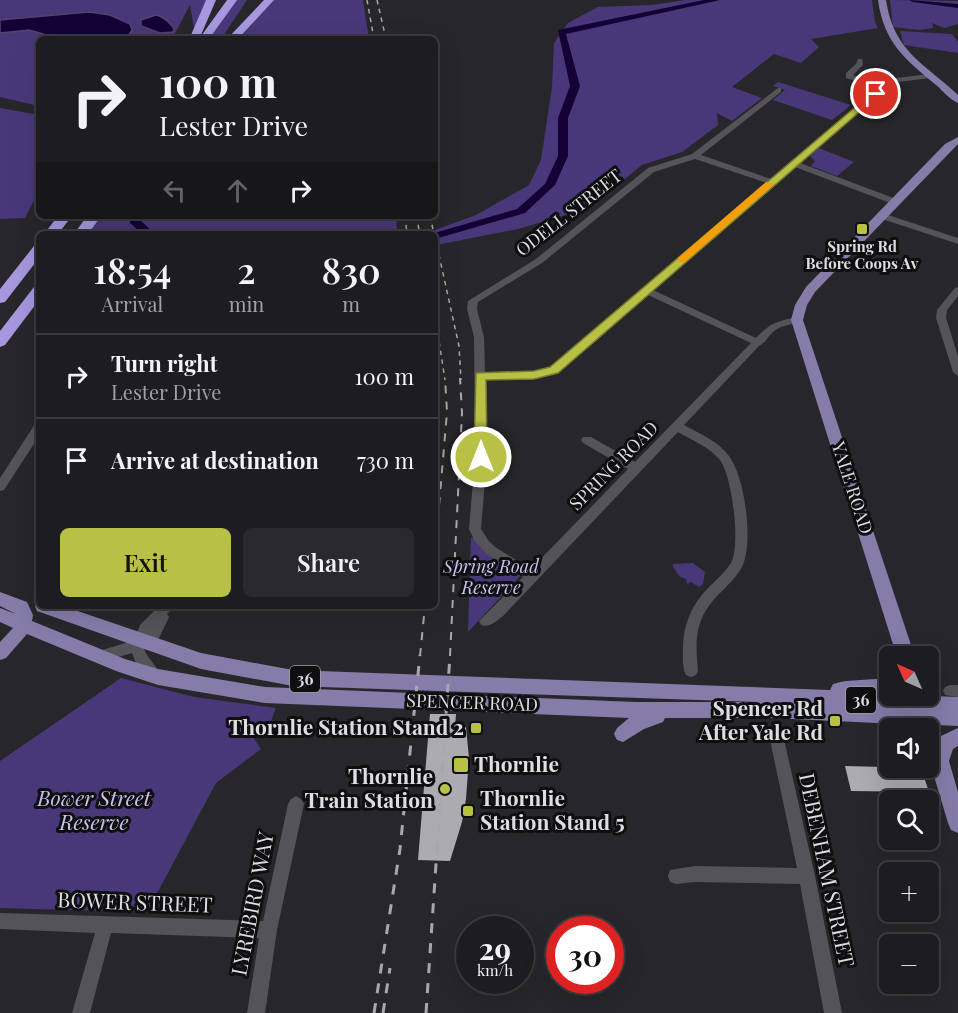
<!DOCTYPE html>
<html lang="en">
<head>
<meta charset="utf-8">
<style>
  :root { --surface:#1d1c20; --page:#2a292d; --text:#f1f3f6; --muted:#a0a1a5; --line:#3b3a3e; --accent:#b8c146 }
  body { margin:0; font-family:"Playfair Display",serif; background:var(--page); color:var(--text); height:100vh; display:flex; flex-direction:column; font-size:22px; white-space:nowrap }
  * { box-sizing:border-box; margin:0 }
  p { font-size:20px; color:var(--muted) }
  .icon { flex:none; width:33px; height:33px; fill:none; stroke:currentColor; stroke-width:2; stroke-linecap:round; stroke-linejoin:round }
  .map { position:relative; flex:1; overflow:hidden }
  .drawer { position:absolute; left:36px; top:231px; width:402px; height:378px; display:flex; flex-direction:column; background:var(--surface); border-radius:9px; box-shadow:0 6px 24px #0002,0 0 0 2px var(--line) }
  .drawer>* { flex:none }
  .hud { position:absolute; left:36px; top:36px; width:402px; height:183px; border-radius:9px; box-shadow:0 6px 24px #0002,0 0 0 2px var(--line); background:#1d1c20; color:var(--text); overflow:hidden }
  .needle { width:39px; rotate:315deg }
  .tools { position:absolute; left:879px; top:646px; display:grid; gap:12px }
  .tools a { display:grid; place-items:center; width:60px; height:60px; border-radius:9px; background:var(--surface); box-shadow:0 6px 24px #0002,0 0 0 2px var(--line); font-size:30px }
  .speed { position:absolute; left:456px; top:916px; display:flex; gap:12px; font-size:30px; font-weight:700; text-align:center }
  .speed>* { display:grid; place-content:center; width:78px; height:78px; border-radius:50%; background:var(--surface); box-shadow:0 6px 24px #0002,0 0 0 2px var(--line); line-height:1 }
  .speed small { font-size:15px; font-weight:400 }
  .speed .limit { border:9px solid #d22; background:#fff; color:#111 }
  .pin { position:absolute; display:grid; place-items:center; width:51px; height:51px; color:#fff; margin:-26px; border:3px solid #fff; border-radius:50%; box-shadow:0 2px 6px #0007 }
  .me { position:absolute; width:66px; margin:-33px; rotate:0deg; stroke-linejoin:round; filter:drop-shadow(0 0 4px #0008) }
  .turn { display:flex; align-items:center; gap:21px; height:126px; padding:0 24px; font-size:27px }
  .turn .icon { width:78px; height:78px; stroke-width:2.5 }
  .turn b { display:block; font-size:42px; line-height:51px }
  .lanes { display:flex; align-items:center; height:57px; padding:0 24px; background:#0003; justify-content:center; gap:30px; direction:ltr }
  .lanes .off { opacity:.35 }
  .eta { display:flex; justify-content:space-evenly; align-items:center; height:102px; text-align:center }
  .eta b { font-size:36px; font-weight:600; line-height:42px }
  .button { display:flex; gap:12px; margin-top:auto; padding:12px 24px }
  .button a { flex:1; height:69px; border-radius:9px; background:var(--accent); color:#111; font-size:24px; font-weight:600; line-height:69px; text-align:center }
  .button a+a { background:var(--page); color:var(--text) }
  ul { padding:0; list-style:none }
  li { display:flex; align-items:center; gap:18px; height:84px; padding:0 24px; border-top:2px solid var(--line) }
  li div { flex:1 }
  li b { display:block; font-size:22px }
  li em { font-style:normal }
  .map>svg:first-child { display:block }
  .green { fill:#493879 }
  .water { fill:#140035; stroke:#514369; stroke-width:1.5 }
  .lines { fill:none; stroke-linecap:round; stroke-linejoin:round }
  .river { fill:#140035; fill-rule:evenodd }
  .building { fill:#acabb1 }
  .minor { fill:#545358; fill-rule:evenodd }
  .major { fill:#857ca9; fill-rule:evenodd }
  .highway { fill:#a697df; fill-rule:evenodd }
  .rail-far2 { stroke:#a8a7ab; stroke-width:1.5; stroke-dasharray:4.5 4.5; stroke-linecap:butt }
  .rail-far1 { stroke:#a8a7ab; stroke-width:2; stroke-dasharray:8 8; stroke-linecap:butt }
  .rail { stroke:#a8a7ab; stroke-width:3; stroke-dasharray:10 10; stroke-linecap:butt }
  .route { fill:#b8c146; stroke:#787d2e; stroke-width:1.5 }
  .slow { fill:#f59e0b }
  .poi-dot { fill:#b8c146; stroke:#0f0f11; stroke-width:2 }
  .labels { text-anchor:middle; stroke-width:6; stroke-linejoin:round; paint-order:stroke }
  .far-poi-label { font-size:15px; font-weight:bold; fill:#dedee1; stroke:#0f0f11 }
  .shield { fill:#0f0f11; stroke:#a0a0a3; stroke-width:1.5 }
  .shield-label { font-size:16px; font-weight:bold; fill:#dedee1 }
  .street-label { font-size:18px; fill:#dedee1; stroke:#0f0f11 }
  .park-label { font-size:18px; font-style:italic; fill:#c8c0ed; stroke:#0f0f11 }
  .near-poi-label { font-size:21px; font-weight:bold; fill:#dedee1; stroke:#0f0f11; text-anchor:end }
  .near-park-label { font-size:21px; font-style:italic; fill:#c8c0ed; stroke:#0f0f11 }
  .near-street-label { font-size:21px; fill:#dedee1; stroke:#0f0f11 }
</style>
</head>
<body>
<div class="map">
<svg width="958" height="1013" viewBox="0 0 958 1013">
  <rect width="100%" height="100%" fill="#27262a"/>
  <g class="green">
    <path d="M0,0H206L194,29L190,5L172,39H39V106L0,97Z"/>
    <path d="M235,0H247L221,39H207Z"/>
    <path d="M273,0H363L369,39H239Z"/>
    <path d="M686,0H872L875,22L878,28L811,39L819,47L801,63L774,54L732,87L762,98L732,121L717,113L718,125L682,152L642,165L589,208L518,229L436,245L435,234L432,231L476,215L529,185L541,160L552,87L554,43L568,23L598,7L652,5Z"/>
    <path d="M890,0L958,1V24L944,28L932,23L933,28L920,30L893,27Z"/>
    <path d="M900,31L952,34L958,42V53L904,45Z"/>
    <path d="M778,82L851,105L832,120L773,100L785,90L773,86Z"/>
    <path d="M0,108L39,115V191L25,218L0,219Z"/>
    <path d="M819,148L854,162L837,176L811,166L815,161L810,156Z"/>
    <path d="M100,216H396L397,234H86Z"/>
    <path d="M471,537L522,574L468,632Z"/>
    <path d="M693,563L705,572L703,584L699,587L691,582L687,584L686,579L680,577L673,567V564Z"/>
    <path d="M121,678L194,697L276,708L271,721L251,734L261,749L216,783L147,912L0,908V761Z"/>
  </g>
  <g class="water">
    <path d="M89,12L110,15L130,24L132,30L126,39H61L29,30L0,33V20Z"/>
    <path d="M156,15C164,16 169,23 174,28L173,32L160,33L141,26V20Z"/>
  </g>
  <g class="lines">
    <g class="river">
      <path d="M704,0H720L566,34L580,86L568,118V156L555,185L525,213L435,239V234H431L517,209L545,184L558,156V118L570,86L558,30Z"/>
      <path d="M909,0L958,4V8L913,2Z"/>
      <path d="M130,216H140V220L155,234H142L130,223Z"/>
    </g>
  </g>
  <g class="building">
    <path d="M430,714H456L455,728L466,727L469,758L466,799L462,822L450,861L418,860Z"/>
    <path d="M881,756H890V768H921L929,792L851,791L845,766L884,767Z"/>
  </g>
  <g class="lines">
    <g class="minor">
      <path d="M858,59H862L863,65L853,75L882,84L896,78L930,74L934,76L930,78L898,82L890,86V90H885L800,163L899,200V204H893L795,167L653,290L756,338C770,323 777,321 797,317L802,320L801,322C790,325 780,325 772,333C767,338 765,343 759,346L684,425C700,434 718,441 729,456C745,477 754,543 742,567C736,578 727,586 718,595C695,619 695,639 698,671L696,675L691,677L686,675C682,667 683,657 683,648C683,624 692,604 709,587C717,579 725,572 731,563C741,544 732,476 720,460C709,447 692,440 678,432L503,616C496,621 490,628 481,625L479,621L523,577L487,554L474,540L469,529L475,457L474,337L467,309L468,301L536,259L648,168L692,154L778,88H781V92L701,155L771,179L878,88L846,78V73L856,64ZM695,159L767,183L550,367L534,371L485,372L484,337L477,309L478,302L542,263L654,172ZM648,295L751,343L635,462L591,437H583L581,440L583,443L628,469L531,569L495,547L488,540L481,529L487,457L485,379H534L558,372Z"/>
      <path d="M882,213L958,238V244L879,218L878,216Z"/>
      <path d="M958,287V296L947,310L946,318L958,356V376L953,372L936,318L937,310L955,288Z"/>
      <path d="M39,423V436L4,490L0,491V478L35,424Z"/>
      <path d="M159,606H174L167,614L169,617L159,638L145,645L144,649C148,659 156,665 161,675L159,679L154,681C142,677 136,664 132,653L101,662L96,660L94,656L96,652L125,643L135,638L140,625Z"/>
      <path d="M950,685H958V697L945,695L943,691L945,687Z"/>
      <path d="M776,728L781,730L783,735L815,876L842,1013H824L800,884L695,882L676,884L670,882L668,876L670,870L695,866L797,868L769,735L771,730Z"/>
      <path d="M296,796L301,799L304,804L277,930L265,1013H247L259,938L111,933L90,1013H72L95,933L0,929V913L263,921L288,804L291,799Z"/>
    </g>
    <g class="major">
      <path d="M878,0H886C894,52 923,62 958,95V103C950,100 943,91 936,85C905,59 884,43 878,0Z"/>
      <path d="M958,137V144L815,292L807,305L803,320L915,657H897L791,320L795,305L806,287L945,144Z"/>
      <path d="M0,592L27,602L33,615L32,621L125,659L158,669L265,687L636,702H757L293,686L201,669L37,611L35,606L39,601V606H63L201,653L293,670L830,690L833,684C850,678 871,682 890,676V692L882,694L958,697V726L937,725L941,736L958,728V746L953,749L949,761L958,792V833L951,830L948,823L928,756V729H920L919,725L771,718H665L663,722L644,729L623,742L617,740L614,734L617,728L629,718L265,703L158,685L116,671L27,634L6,658L0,660V642L13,628L0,622V608L16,614L0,606Z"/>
    </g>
    <g class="highway">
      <path d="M206,0H216L201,35L192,37L191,35Z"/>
      <path d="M227,0H237L209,39H199Z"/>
      <path d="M264,0H274L238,39H227Z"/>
      <path d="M58,216H72L58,234H44Z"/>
      <path d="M87,216H101L88,234H74Z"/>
      <path d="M39,245V258L5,302L0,303V289L34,246Z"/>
      <path d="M39,286V300L5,345L0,347V331L34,287Z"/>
    </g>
    <g class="rail-far2">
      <path d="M367,0L374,39"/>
      <path d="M377,0L386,39"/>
      <path d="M405,216L407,234"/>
      <path d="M416,216L420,234"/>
      <path d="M430,216L434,234"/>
      <path d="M435,237L459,346L461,380"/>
      <path d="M435,315L445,380"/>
    </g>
    <g class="rail-far1">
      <path d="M435,553L447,412L445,378"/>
      <path d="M420,656L425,606"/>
      <path d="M450,656L462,413L460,378"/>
    </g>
    <g class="rail">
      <path d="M374,1013L400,849L420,655"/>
      <path d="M383,1013L390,968"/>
      <path d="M426,1013L450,655"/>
    </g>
  </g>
  <path class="route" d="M873,92L880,94L558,373L534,379L486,380L487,457L481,462L476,461L474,457L476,373L534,371L550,367Z"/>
  <path class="slow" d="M766,182L774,184L685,262H678V258Z"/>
  <g class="poi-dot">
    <rect x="856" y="223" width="12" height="12" rx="3"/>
    <rect x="829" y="715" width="12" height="12" rx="3"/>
    <rect x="470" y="722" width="12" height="12" rx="3"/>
    <rect x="453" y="757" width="16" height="16" rx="3"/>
    <circle cx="445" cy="789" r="6"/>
    <rect x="462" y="805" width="12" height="12" rx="3"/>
  </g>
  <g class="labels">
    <g class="far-poi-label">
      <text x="862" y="252">Spring Rd<tspan x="862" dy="17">Before Coops Av</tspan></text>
    </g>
    <g class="shield">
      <rect x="290" y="666" width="30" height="26" rx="4.5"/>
      <rect x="846" y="687" width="30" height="26" rx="4.5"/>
    </g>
    <g class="shield-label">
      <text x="305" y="685">36</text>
      <text x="861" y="706">36</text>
    </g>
    <g class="street-label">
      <text transform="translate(569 213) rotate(-38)" y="6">ODELL STREET</text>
      <text transform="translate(614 466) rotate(-45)" y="6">SPRING ROAD</text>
      <text transform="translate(852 488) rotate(72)" y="6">YALE ROAD</text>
      <text transform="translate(472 703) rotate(2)" y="6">SPENCER ROAD</text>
    </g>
    <g class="park-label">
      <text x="491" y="573">Spring Road<tspan x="491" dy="21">Reserve</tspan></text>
    </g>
    <g class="near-poi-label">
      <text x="823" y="716">Spencer Rd<tspan x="823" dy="24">After Yale Rd</tspan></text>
      <text x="464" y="735">Thornlie Station Stand 2</text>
      <text x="474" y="772" text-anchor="start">Thornlie</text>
      <text x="433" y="784">Thornlie<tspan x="433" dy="24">Train Station</tspan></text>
      <text x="480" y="806" text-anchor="start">Thornlie<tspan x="480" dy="24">Station Stand 5</tspan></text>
    </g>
    <g class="near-park-label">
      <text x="94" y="806">Bower Street<tspan x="94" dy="24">Reserve</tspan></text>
    </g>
    <g class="near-street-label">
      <text transform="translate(826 870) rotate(78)" y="7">DEBENHAM STREET</text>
      <text transform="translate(135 903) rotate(2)" y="7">BOWER STREET</text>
      <text transform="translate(253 904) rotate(-79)" y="7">LYREBIRD WAY</text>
    </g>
  </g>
</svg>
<div class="tools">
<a><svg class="needle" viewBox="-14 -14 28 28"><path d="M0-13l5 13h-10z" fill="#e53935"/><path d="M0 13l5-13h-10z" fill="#a0a1a5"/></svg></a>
<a><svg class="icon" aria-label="sound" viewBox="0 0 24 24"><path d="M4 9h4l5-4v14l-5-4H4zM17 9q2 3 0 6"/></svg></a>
<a><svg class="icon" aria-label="search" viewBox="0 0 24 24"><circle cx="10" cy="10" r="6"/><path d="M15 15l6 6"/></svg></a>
<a>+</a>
<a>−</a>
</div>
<div class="speed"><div>29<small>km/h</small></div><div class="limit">30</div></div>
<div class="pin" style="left:876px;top:94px;background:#d93025"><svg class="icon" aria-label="arrive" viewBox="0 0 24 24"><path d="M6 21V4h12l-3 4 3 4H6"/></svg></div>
<svg class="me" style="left:481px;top:457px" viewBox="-20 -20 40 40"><circle r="17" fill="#b8c146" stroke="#fff" stroke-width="3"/><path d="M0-11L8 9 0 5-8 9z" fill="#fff"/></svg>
<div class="hud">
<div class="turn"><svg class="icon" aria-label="right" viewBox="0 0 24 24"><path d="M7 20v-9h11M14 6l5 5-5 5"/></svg><div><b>100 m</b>Lester Drive</div></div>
<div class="lanes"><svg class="icon off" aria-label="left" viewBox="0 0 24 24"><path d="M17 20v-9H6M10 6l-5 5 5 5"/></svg><svg class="icon off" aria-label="ahead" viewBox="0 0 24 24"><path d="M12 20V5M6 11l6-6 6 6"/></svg><svg class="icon" aria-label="right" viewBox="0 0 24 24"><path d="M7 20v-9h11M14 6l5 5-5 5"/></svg></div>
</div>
<section class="drawer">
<div class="eta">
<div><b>18:54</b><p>Arrival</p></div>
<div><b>2</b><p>min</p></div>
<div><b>830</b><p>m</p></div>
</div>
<ul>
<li><svg class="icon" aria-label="right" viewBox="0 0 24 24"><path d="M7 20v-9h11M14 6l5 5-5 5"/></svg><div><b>Turn right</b><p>Lester Drive</p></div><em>100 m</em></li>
<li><svg class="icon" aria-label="arrive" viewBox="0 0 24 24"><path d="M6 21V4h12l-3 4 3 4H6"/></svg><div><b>Arrive at destination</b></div><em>730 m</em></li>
</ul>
<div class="button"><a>Exit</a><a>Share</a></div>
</section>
</div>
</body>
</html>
